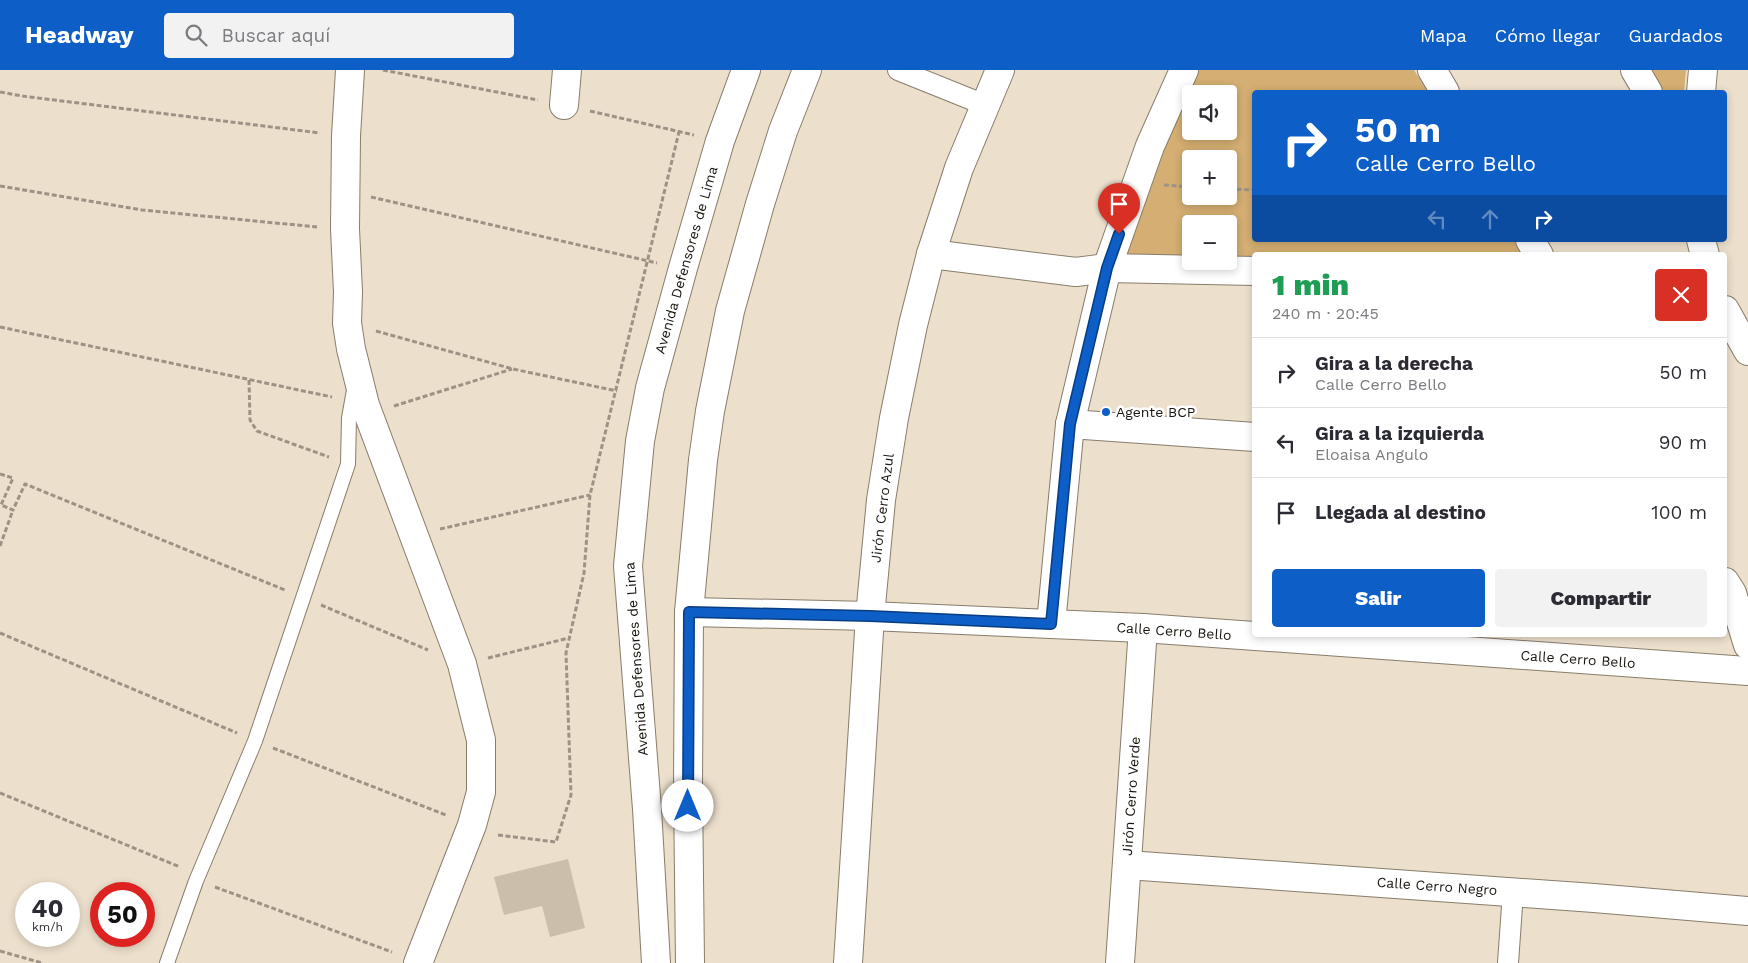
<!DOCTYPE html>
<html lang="es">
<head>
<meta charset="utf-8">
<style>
  :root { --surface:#fff; --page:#f2f2f3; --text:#2b2b33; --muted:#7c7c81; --line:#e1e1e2; --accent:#0e5ec8 }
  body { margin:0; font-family:"Work Sans",sans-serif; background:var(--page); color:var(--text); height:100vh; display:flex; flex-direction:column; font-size:19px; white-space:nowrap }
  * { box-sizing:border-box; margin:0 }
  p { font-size:16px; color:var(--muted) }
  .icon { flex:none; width:28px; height:28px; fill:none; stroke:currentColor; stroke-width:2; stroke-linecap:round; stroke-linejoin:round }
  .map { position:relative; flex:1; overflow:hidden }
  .panel { position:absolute; left:1252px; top:182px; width:475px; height:385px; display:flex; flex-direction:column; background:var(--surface); border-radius:5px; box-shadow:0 2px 8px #0003 }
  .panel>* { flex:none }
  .hud { position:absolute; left:1252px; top:20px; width:475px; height:152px; border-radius:5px; box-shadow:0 2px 8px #0003; background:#0e5ec8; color:#fff; overflow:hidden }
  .buttons { position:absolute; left:1182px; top:15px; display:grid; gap:10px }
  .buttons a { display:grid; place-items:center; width:55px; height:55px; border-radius:5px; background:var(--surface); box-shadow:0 2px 8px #0003; font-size:25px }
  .speed { position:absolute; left:15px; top:812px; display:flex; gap:10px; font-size:25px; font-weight:700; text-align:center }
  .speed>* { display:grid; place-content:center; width:65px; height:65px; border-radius:50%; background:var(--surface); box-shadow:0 2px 8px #0003; line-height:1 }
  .speed small { font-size:12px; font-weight:400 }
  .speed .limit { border:8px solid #d22; background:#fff; color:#111 }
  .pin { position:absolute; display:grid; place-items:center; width:42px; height:42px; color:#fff; margin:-51px -21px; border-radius:50% 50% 50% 0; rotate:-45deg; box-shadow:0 0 5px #0007 }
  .pin .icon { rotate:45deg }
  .me { position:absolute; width:55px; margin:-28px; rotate:0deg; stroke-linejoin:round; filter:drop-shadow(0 0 4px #0008) }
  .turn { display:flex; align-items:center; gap:18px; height:105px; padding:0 20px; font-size:22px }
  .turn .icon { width:65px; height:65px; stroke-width:2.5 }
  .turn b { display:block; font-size:35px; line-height:42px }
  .lanes { display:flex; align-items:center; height:48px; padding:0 20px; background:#0003; justify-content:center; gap:25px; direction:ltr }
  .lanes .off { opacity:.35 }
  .round { display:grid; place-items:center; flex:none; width:52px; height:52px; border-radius:5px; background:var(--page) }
  .summary { display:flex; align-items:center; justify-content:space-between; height:85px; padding:0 20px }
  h1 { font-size:30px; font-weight:800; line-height:38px; color:#1e9e55 }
  .action { display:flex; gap:10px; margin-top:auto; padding:10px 20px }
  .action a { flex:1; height:58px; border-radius:5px; background:var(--accent); color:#fff; font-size:20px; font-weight:800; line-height:58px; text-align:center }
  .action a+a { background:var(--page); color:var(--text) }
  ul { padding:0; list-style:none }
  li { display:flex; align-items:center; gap:15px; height:70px; padding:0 20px; border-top:1px solid var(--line) }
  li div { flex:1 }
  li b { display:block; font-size:19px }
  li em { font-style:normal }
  header { display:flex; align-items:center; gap:30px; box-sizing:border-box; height:70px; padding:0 25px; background:var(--accent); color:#fff }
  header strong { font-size:24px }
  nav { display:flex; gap:28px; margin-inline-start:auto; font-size:18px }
  .search { width:350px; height:45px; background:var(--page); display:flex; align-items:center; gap:12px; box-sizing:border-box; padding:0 18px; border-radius:5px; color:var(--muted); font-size:19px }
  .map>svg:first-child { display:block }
  .green { fill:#d4ae72; fill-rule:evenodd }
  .building { fill:#cbbfac }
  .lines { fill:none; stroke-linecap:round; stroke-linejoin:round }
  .service-casing { stroke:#887d6b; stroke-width:16 }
  .pedestrian-casing { stroke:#887d6b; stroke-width:22 }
  .minor-casing { stroke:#887d6b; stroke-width:30 }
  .secondary-casing { stroke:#887d6b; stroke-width:30 }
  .path { stroke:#9d9385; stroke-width:3; stroke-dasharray:5 2.5; stroke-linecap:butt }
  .service { stroke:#fff; stroke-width:14 }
  .pedestrian { stroke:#fff; stroke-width:20 }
  .minor { stroke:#fff; stroke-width:28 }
  .secondary { stroke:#fff; stroke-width:28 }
  .route-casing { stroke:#093d82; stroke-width:12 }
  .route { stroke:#0e5ec8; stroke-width:9 }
  .poi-dot { fill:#0e5ec8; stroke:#fff; stroke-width:2 }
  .labels { text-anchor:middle; stroke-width:5; stroke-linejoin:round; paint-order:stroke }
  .street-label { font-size:14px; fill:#19140e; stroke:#fff }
  .poi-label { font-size:14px; fill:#19140e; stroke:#fff; text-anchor:start }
</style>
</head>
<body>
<header>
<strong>Headway</strong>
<div class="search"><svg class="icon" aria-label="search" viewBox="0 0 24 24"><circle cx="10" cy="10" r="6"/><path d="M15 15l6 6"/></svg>Buscar aquí</div>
<nav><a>Mapa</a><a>Cómo llegar</a><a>Guardados</a></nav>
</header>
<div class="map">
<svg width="1748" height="893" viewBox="0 0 1748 893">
  <rect width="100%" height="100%" fill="#ecdfcc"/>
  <g class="green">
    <path d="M1195,0H1414L1428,22H1255V170H1521L1531,185H1255V189L1229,188V154H1191V186L1124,184L1162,67ZM1191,24H1229V61H1191ZM1191,89H1229V126H1191Z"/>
    <path d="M1649,0H1686L1684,22H1664Z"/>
  </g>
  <path class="building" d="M568,789L585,858L550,867L542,836L504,845L494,807Z"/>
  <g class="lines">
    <defs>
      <path id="service" d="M167,893L196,811L255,671L348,394L349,348L354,320"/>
      <g id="pedestrian">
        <path d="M898,0L985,35"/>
        <path d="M1508,893L1513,822"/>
      </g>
      <g id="minor">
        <path d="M350,0L346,66L345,159L348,222L347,253L351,279L365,335L462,594L481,670V722L472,755L418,893"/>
        <path d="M1432,0L1445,22"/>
        <path d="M1635,0L1648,22"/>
        <path d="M1701,22L1703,0"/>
        <path d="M564,35L567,0"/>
        <path d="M1530,170L1539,185"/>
        <path d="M1701,170L1705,185"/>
        <path d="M931,184L1076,202L1107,198L1255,201"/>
        <path d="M1725,240L1748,281"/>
        <path d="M1070,354L1255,367"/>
        <path d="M1725,512L1732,523L1748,575"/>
        <path d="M689,542L870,546L1143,558L1748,601"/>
        <path d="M1051,554L1070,354L1107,198L1150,76L1184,0"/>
        <path d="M1127,795L1594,828L1748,841"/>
        <path d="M848,893L870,546L881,430L894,348L913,255L931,184L959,98L1000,0"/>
        <path d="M1120,893L1143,558"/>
      </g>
      <g id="secondary">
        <path d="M656,893L647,739L628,496L640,371L650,318L683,198L720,71L746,0"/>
        <path d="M690,893L688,718L689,542L703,390L710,341L730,241L760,134L783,61L807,0"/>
      </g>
    </defs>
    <use href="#service" class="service-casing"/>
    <use href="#pedestrian" class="pedestrian-casing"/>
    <use href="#minor" class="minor-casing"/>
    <use href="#secondary" class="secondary-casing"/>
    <g class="path">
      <path d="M383,0L538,30"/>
      <path d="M0,22L22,26L320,63"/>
      <path d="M590,41L694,65"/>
      <path d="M1164,115L1191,117"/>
      <path d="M0,116L142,140L317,157"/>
      <path d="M1229,119L1255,120"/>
      <path d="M371,127L657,193"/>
      <path d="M0,257L332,327"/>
      <path d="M376,261L513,299L617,321"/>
      <path d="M249,310L250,350L257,361L329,387"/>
      <path d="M394,336L512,299"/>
      <path d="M0,404L13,408L1,435L13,440L25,414L285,520"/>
      <path d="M440,459L590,425"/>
      <path d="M0,476L13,440"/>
      <path d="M321,535L428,580"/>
      <path d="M0,563L237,663"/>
      <path d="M488,588L569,568"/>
      <path d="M273,678L446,745"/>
      <path d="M0,723L180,797"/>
      <path d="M498,765L556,772L571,725L566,583L584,503L590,425L679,62"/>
      <path d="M215,817L392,882"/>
      <path d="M0,881L42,893"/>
    </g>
    <use href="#service" class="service"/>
    <use href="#pedestrian" class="pedestrian"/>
    <use href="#minor" class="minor"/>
    <use href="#secondary" class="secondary"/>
  </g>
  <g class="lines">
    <defs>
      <path id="route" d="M688,736L689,542L870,546L1051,554L1070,354L1107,198L1119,164"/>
    </defs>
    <use href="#route" class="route-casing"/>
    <use href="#route" class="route"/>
  </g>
  <circle class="poi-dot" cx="1106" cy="342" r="5"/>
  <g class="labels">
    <g class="street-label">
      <text transform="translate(686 190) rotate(-74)" y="5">Avenida Defensores de Lima</text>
      <text transform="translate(882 438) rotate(-83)" y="5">Jirón Cerro Azul</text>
      <text transform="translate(1174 561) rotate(4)" y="5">Calle Cerro Bello</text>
      <text transform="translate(636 589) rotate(-94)" y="5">Avenida Defensores de Lima</text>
      <text transform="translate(1578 589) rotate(4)" y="5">Calle Cerro Bello</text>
      <text transform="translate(1131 726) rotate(-86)" y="5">Jirón Cerro Verde</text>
      <text transform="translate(1437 816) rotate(4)" y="5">Calle Cerro Negro</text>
    </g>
    <g class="poi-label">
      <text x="1116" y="347">Agente BCP</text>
    </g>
  </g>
</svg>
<div class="buttons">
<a><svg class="icon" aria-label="sound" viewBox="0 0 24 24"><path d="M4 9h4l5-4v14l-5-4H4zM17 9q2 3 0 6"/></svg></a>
<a>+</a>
<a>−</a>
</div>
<div class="speed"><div>40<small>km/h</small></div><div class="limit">50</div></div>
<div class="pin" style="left:1119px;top:164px;background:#d93025"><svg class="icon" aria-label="arrive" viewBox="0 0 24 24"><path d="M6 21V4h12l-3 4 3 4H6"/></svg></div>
<svg class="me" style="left:688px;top:736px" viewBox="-20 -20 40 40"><circle r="19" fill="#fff"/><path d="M0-13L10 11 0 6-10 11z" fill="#0e5ec8"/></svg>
<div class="hud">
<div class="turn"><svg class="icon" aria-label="right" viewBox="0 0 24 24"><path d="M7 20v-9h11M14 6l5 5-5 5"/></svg><div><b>50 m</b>Calle Cerro Bello</div></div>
<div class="lanes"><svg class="icon off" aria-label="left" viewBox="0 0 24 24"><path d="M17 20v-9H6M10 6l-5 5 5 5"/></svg><svg class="icon off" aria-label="ahead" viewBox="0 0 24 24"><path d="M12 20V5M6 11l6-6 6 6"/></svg><svg class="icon" aria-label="right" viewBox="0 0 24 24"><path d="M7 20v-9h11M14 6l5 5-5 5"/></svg></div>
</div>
<section class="panel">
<div class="summary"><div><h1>1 min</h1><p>240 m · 20:45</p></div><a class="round" style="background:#d93025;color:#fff"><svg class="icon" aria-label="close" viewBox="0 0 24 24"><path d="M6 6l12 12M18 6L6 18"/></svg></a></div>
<ul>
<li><svg class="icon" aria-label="right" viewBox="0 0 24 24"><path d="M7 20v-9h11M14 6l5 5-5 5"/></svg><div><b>Gira a la derecha</b><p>Calle Cerro Bello</p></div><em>50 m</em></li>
<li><svg class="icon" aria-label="left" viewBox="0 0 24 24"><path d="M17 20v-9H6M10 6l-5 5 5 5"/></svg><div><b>Gira a la izquierda</b><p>Eloaisa Angulo</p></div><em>90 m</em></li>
<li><svg class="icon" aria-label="arrive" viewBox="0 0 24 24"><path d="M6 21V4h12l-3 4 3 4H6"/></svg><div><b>Llegada al destino</b></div><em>100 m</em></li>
</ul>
<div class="action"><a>Salir</a><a>Compartir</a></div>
</section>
</div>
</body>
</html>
